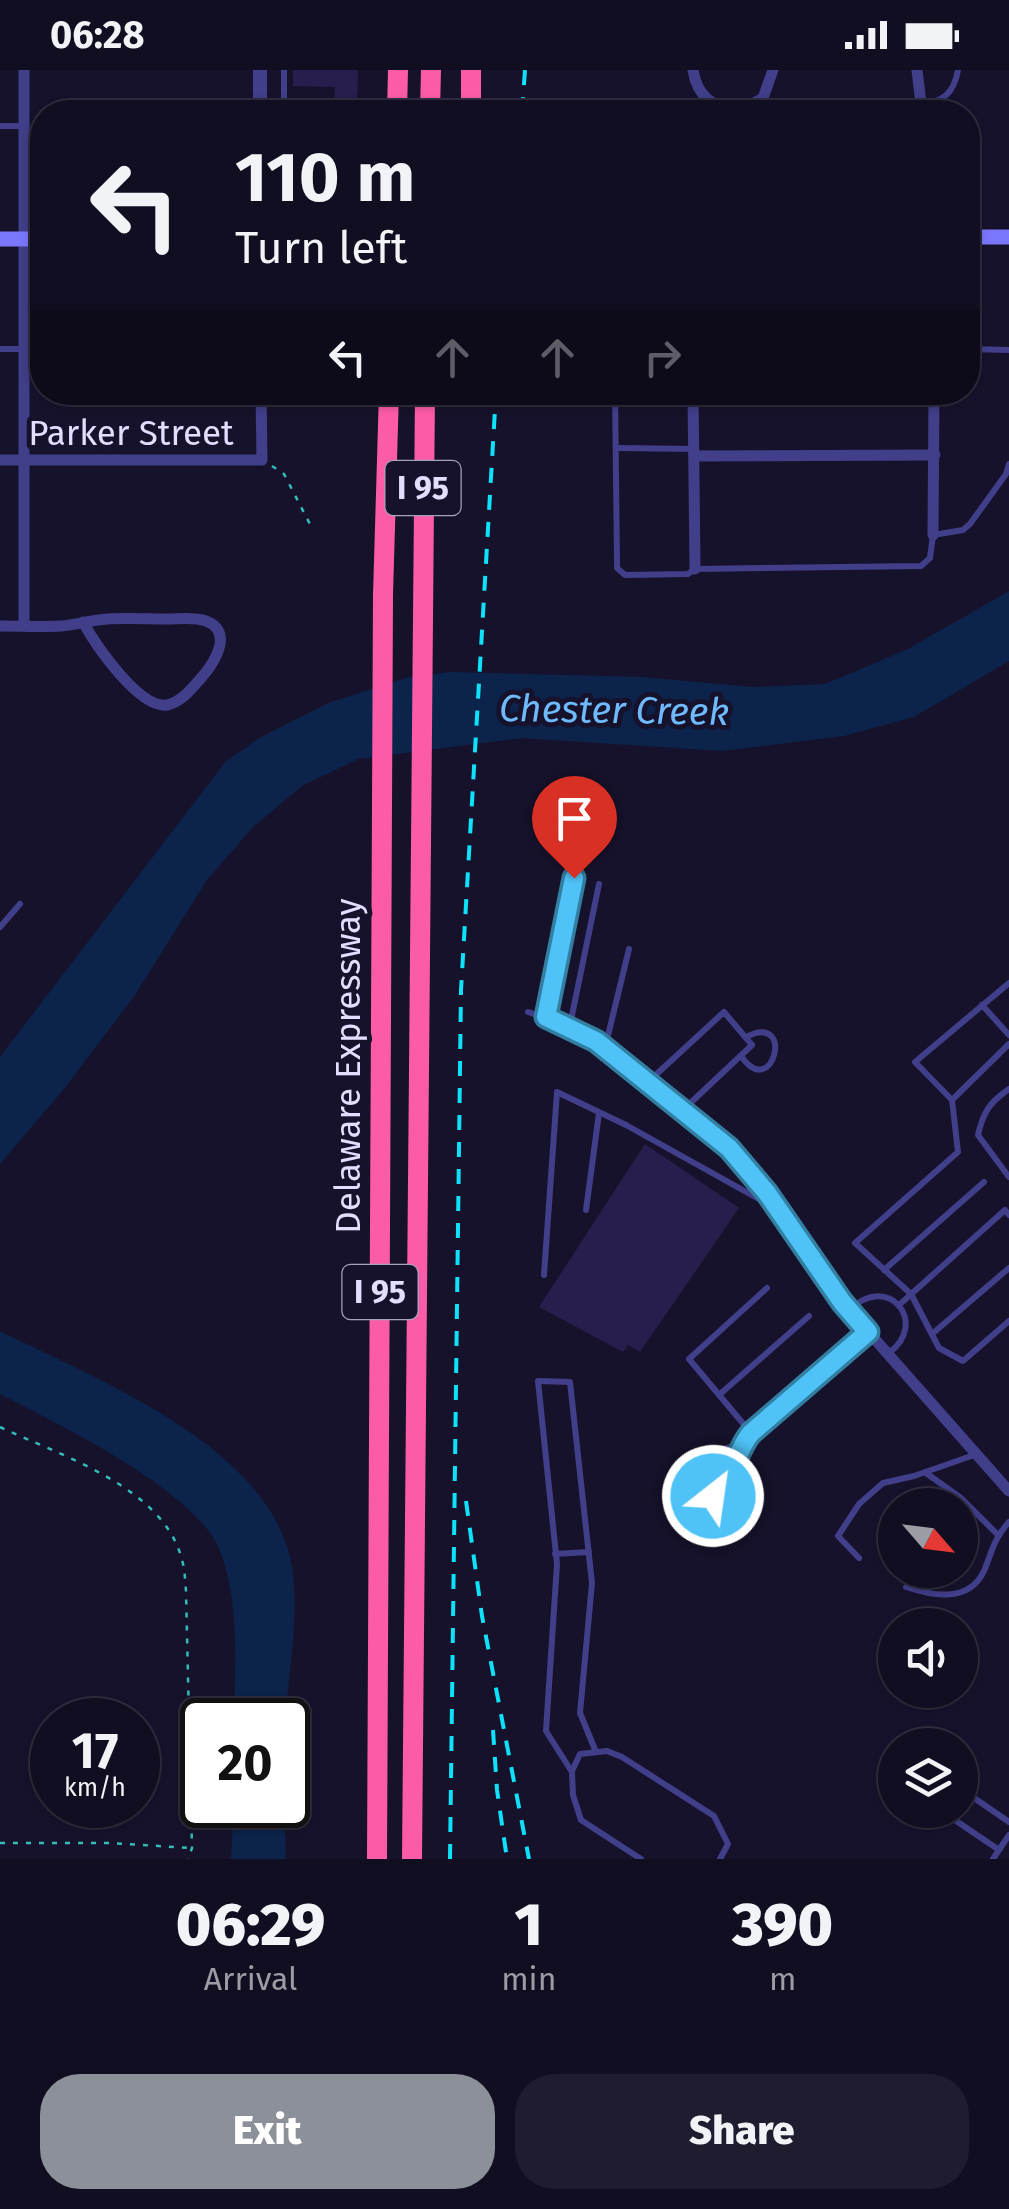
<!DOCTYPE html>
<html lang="en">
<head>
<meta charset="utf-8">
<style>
  :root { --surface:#110e21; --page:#1e1c2e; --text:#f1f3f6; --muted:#9c9ca5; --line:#302e3f; --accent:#8c9099 }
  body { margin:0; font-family:"Fira Sans",sans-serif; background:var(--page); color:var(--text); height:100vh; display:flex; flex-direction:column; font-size:38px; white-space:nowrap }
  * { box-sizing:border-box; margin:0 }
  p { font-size:32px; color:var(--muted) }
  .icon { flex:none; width:55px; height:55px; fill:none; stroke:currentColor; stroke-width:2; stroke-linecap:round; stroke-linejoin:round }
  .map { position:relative; height:1789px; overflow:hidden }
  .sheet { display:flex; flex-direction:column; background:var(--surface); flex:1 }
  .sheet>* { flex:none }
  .top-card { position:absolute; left:30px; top:30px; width:950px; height:305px; border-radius:40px; box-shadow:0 2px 8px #0004,0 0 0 2px var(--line); background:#110e21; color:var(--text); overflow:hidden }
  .needle { width:65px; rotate:118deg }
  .fabs { position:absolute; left:878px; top:1418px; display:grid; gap:20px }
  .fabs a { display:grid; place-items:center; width:100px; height:100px; border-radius:50%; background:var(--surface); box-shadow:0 2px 8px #0004,0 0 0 2px var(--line); font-size:50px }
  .speed { position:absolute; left:30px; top:1628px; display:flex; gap:20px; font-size:50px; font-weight:700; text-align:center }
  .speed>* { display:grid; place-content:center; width:130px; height:130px; border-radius:50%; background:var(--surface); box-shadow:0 2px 8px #0004,0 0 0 2px var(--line); line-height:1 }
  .speed small { font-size:25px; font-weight:400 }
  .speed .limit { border:5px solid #111; border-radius:15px; background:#fff; color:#111 }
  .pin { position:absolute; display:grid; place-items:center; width:85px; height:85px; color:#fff; margin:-102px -42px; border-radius:50% 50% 50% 0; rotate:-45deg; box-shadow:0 0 10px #0007 }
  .pin .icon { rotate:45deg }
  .me { position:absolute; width:110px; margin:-55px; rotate:30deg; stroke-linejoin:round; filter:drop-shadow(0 0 8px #0008) }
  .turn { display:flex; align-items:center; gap:35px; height:210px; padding:0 40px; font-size:45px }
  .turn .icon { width:130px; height:130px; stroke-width:2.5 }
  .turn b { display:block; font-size:70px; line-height:85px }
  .lanes { display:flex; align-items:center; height:95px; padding:0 40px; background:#0003; justify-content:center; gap:50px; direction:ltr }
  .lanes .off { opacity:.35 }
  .eta { display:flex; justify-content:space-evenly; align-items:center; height:170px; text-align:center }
  .eta b { font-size:60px; font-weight:800; line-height:70px }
  .button { display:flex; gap:20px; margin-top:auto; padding:20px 40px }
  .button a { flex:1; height:115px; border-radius:40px; background:var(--accent); color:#fff; font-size:40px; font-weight:800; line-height:115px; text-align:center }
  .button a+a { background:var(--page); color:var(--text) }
  .status { display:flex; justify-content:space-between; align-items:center; height:70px; padding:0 50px; background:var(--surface); direction:ltr }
  .status svg { height:28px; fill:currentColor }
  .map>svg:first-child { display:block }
  .water { fill:#0c234b }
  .building { fill:#281e4d }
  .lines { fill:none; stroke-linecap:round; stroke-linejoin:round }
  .path { stroke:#33bdb5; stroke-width:2.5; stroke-dasharray:5 8; stroke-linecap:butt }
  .service { stroke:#413e8a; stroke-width:6 }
  .minor { stroke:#413e8a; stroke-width:11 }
  .tertiary { stroke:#413e8a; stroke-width:14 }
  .secondary { stroke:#7b77fd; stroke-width:15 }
  .motorway { stroke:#fc5ba8; stroke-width:20 }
  .rail { stroke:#0ee2fb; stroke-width:4; stroke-dasharray:15 12; stroke-linecap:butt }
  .route-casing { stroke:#337fa1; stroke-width:25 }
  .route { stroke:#4fc3f7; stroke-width:18 }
  .labels { text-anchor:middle; stroke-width:10; stroke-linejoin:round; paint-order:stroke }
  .shield { fill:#17122c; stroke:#a5a1bf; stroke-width:2.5 }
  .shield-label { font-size:32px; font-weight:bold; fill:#e2defe }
  .street-label { font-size:35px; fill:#e2defe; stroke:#17122c }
  .water-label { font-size:38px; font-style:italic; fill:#6ebafc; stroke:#17122c }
</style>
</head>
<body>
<div class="status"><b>06:28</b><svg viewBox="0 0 49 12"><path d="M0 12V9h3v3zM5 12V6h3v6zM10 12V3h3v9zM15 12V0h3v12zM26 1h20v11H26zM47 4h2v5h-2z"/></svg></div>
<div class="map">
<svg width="1009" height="1789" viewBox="0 0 1009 1789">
  <rect width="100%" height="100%" fill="#17122c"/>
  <g class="water">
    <path d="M1009,521V591L914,647L844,666L722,681L522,668L358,689L302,716L252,758L207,810L135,925L64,1019L0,1094V987L226,691L261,667L328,633L406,608L450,602L642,607L753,617L825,614L908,579Z"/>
    <path d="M0,1261C94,1308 259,1372 289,1483C302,1532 289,1599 285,1650H234C235,1593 240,1538 221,1483C200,1422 56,1353 0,1324Z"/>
    <path d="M234,1735H284L286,1789H231Z"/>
  </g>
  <g class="building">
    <path d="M293,0H358L357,42H334L335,17L293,16Z"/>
    <path d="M645,1074L739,1138L640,1282L628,1275L623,1282L539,1237Z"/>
  </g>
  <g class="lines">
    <g class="path">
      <path d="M272,396L284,404L313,460"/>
      <path d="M0,1357C61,1386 164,1417 182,1490C185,1500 185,1511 186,1521L192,1778L188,1789"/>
      <path d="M0,1773H109L191,1778"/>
    </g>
    <g class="service">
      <path d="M284,0V42"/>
      <path d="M919,34C943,33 954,23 958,0"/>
      <path d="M0,56H24"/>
      <path d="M0,279H23"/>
      <path d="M968,279L1009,280"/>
      <path d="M615,322L617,491V498L625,505L688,504L695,499L921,496L930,488L933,465L963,460L970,454L1006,404L1009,394"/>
      <path d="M616,378L694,379"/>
      <path d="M0,857L20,834"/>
      <path d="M1009,913L915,992L952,1030L1009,974"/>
      <path d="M982,935L1009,965"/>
      <path d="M528,942L570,955L596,971L729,1077L780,1141L841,1231"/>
      <path d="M547,947L574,807"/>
      <path d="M570,955L599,814"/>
      <path d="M605,978L629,879"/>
      <path d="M741,986C773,1033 796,941 746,967"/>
      <path d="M648,1012L724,942L752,975L683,1040"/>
      <path d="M1009,1019C990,1032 983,1042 978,1065L1009,1107"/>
      <path d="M952,1030L958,1082L855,1173L911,1224L939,1278L963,1291L1009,1251"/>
      <path d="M586,1140L599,1043"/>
      <path d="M884,1200L984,1112"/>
      <path d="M544,1205L557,1022L626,1055L775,1138"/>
      <path d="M767,1218L689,1289L751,1363L868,1262"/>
      <path d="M899,1235L1005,1140L1009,1145"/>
      <path d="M850,1240C887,1202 930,1252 889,1283"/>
      <path d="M932,1264L1009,1198"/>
      <path d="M719,1325L809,1246"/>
      <path d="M743,1372C722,1380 696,1385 696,1412L699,1419L713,1427L718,1424L743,1372L751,1363"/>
      <path d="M926,1403L961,1428L997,1464"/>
      <path d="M555,1484L589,1482"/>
      <path d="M859,1488L838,1466L859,1434L883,1413L914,1406L974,1385"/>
      <path d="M906,1517C933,1526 969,1533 984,1501C992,1482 994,1468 1009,1452"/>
      <path d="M596,1682L580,1643L592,1513L570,1312L538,1311L557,1494L546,1661L572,1702L573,1725L581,1750L641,1789"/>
      <path d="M572,1701L580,1684L607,1681L622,1687L714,1746L728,1774L720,1789"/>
      <path d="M960,1727L964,1721L1009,1752"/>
      <path d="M953,1740L949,1746L999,1780"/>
      <path d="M993,1789L1009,1765"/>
    </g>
    <g class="minor">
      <path d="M693,0C697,27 713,37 739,41L763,28L773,0"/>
      <path d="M917,0L922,42"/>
      <path d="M693,322L695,499"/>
      <path d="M694,386L935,385"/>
      <path d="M0,390H262L261,322"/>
      <path d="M933,465L934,322"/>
      <path d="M0,556C20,556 41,557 61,556C76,555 91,550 107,549C127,548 148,549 168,549C179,549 195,547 206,551C234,561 215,592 202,607C192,618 182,632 167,635C139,639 95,574 83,552"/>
      <path d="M24,556V0"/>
      <path d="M842,1232L1009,1421"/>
    </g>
    <path class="tertiary" d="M260,42V0"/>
    <g class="secondary">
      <path d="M968,167H1009"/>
      <path d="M0,169H42"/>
    </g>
    <g class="motorway">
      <path d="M471,0V42"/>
      <path d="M397,42L398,0"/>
      <path d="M430,42L431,0"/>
      <path d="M377,1789L383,525L389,322"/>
      <path d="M412,1789L425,322"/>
    </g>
    <g class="rail">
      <path d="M522,42L525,0"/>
      <path d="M466,1431L482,1546L529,1789"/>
      <path d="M493,1660L497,1720L507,1789"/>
      <path d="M450,1789L461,920L496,322"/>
    </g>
  </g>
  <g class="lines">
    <defs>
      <path id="route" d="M574,808L546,947L596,971L729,1078L767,1123L842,1232L868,1262L751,1363C735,1381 733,1413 713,1426"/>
    </defs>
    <use href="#route" class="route-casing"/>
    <use href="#route" class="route"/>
  </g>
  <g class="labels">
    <g class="shield">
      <rect x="385.5" y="391" width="75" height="54" rx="8"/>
      <rect x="342.5" y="1195" width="75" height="54" rx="8"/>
    </g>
    <g class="shield-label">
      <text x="423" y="429">I 95</text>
      <text x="380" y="1233">I 95</text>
    </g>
    <g class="street-label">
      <text x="131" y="375">Parker Street</text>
      <text transform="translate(348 996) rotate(-90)" y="12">Delaware Expressway</text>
    </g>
    <g class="water-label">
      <text transform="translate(614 640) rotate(1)" y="13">Chester Creek</text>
    </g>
  </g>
</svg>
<div class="fabs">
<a><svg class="needle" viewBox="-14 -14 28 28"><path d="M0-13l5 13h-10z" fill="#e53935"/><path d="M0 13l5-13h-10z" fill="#9c9ca5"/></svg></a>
<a><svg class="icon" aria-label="sound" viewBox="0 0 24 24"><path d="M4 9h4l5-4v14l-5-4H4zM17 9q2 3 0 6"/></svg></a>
<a><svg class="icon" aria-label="layers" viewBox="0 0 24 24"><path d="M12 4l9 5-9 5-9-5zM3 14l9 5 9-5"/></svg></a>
</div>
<div class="speed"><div>17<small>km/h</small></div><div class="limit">20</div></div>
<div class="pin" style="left:574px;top:808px;background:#d93025"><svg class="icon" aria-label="arrive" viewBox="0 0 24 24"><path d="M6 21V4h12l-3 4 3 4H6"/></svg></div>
<svg class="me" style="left:713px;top:1426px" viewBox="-20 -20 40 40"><circle r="17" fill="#4fc3f7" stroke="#fff" stroke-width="3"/><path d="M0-11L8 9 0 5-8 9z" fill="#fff"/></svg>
<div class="top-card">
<div class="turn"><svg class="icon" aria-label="left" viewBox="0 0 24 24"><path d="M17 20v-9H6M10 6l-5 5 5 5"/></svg><div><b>110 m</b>Turn left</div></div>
<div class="lanes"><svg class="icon" aria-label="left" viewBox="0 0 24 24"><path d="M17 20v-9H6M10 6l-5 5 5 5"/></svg><svg class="icon off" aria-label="ahead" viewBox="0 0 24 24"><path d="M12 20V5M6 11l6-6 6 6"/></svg><svg class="icon off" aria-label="ahead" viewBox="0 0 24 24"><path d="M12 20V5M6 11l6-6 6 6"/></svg><svg class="icon off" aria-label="right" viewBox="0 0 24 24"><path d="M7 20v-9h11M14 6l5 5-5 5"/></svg></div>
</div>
</div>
<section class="sheet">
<div class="eta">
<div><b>06:29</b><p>Arrival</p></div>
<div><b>1</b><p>min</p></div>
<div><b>390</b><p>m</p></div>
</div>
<div class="button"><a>Exit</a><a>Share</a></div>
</section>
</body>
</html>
